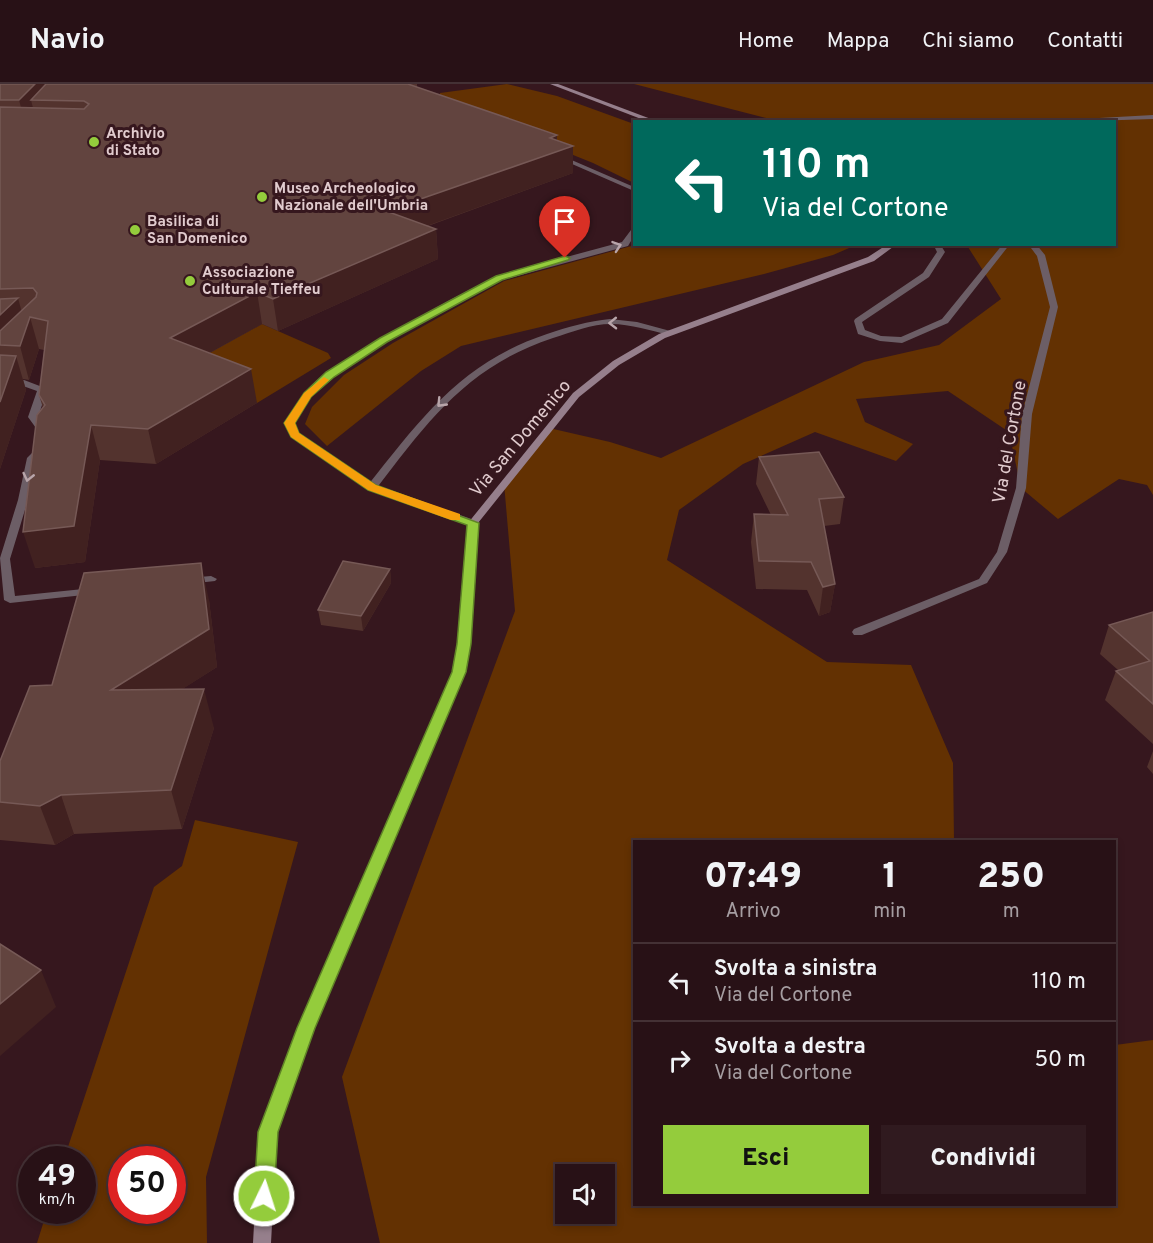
<!DOCTYPE html>
<html lang="it">
<head>
<meta charset="utf-8">
<style>
  :root { --surface:#281116; --page:#301a1f; --text:#f1f3f6; --muted:#a59da1; --line:#443135; --accent:#94cc3c }
  body { margin:0; font-family:Overpass,sans-serif; background:var(--page); color:var(--text); height:100vh; display:flex; flex-direction:column; font-size:22px; white-space:nowrap }
  * { box-sizing:border-box; margin:0 }
  p { font-size:20px; color:var(--muted) }
  .icon { flex:none; width:33px; height:33px; fill:none; stroke:currentColor; stroke-width:2; stroke-linecap:round; stroke-linejoin:round }
  .map { position:relative; flex:1; overflow:hidden }
  .side { position:absolute; left:633px; top:756px; width:483px; height:366px; display:flex; flex-direction:column; background:var(--surface); border-radius:0px; box-shadow:0 3px 9px #0003,0 0 0 2px var(--line) }
  .side>* { flex:none }
  .banner { position:absolute; left:633px; top:36px; width:483px; height:126px; border-radius:0px; box-shadow:0 3px 9px #0003,0 0 0 2px var(--line); background:#00695c; color:#fff; overflow:hidden }
  .buttons { position:absolute; left:555px; top:1080px; display:grid; gap:12px }
  .buttons a { display:grid; place-items:center; width:60px; height:60px; border-radius:0px; background:var(--surface); box-shadow:0 3px 9px #0003,0 0 0 2px var(--line); font-size:30px }
  .speed { position:absolute; left:18px; top:1062px; display:flex; gap:12px; font-size:30px; font-weight:700; text-align:center }
  .speed>* { display:grid; place-content:center; width:78px; height:78px; border-radius:50%; background:var(--surface); box-shadow:0 3px 9px #0003,0 0 0 2px var(--line); line-height:1 }
  .speed small { font-size:15px; font-weight:400 }
  .speed .limit { border:9px solid #d22; background:#fff; color:#111 }
  .pin { position:absolute; display:grid; place-items:center; width:51px; height:51px; color:#fff; margin:-62px -26px; border-radius:50% 50% 50% 0; rotate:-45deg; box-shadow:0 0 6px #0007 }
  .pin .icon { rotate:45deg }
  .me { position:absolute; width:66px; margin:-33px; rotate:4deg; stroke-linejoin:round; filter:drop-shadow(0 0 4px #0008) }
  .turn { display:flex; align-items:center; gap:21px; height:126px; padding:0 30px; font-size:27px }
  .turn .icon { width:78px; height:78px; stroke-width:2.5 }
  .turn b { display:block; font-size:42px; line-height:51px }
  .eta { display:flex; justify-content:space-evenly; align-items:center; height:102px; text-align:center }
  .eta b { font-size:36px; font-weight:800; line-height:42px }
  .button { display:flex; gap:12px; margin-top:auto; padding:12px 30px }
  .button a { flex:1; height:69px; border-radius:0px; background:var(--accent); color:#111; font-size:24px; font-weight:800; line-height:69px; text-align:center }
  .button a+a { background:var(--page); color:var(--text) }
  ul { padding:0; list-style:none }
  li { display:flex; align-items:center; gap:18px; height:78px; padding:0 30px; border-top:2px solid var(--line) }
  li div { flex:1 }
  li b { display:block; font-size:22px }
  li em { font-style:normal }
  header { display:flex; align-items:center; gap:36px; box-sizing:border-box; height:84px; padding:0 30px; background:var(--surface); border-bottom:2px solid var(--line) }
  header strong { font-size:28px }
  nav { display:flex; gap:33px; margin-inline-start:auto; font-size:21px }
  .map>svg:first-child { display:block }
  .green { fill:#633102; fill-rule:evenodd }
  .lines { fill:none; stroke-linecap:round; stroke-linejoin:round }
  .service { fill:#6c5e66; fill-rule:evenodd }
  .minor { fill:#6c5e66; fill-rule:evenodd }
  .secondary { fill:#967f8c; fill-rule:evenodd }
  .wall { fill:#53332e }
  .shaded-wall { fill:#412120 }
  .building { fill:#62443f; stroke:#765956; stroke-width:1.5 }
  .oneway { stroke:#b8a5aa }
  .route { fill:#94cc3c; stroke:#608527; stroke-width:1.5 }
  .slow { fill:#f59e0b }
  .poi-dot { fill:#94cc3c; stroke:#36171e; stroke-width:2 }
  .labels { text-anchor:middle; stroke-width:6; stroke-linejoin:round; paint-order:stroke }
  .far-poi-label { font-size:15px; font-weight:bold; fill:#e1cbce; stroke:#36171e; text-anchor:start }
  .street-label { font-size:18px; fill:#e1cbce; stroke:#36171e }
</style>
</head>
<body>
<header>
<strong>Navio</strong>
<nav><a>Home</a><a>Mappa</a><a>Chi siamo</a><a>Contatti</a></nav>
</header>
<div class="map">
<svg width="1153" height="1159" viewBox="0 0 1153 1159">
  <rect width="100%" height="100%" fill="#36171e"/>
  <g class="green">
    <path d="M507,0L557,12L634,40V99L593,79L439,17L440,9Z"/>
    <path d="M634,0H1153V411L1147,401L1119,395L1058,435L1021,404L1009,348L948,307L856,315L865,338L913,360L896,377L815,348L743,380L679,426L667,476L827,578L911,581L953,679L954,757L634,758V1120H1114L1115,961L1153,956V1159H380L342,993L515,527L504,399L549,344L610,358L661,374L864,278L939,261L1001,215L968,163L962,161L1114,160V38L778,37ZM566,1090H604V1130H566Z"/>
    <path d="M635,161H856L833,171L764,190L461,262L421,287L327,362L305,340L312,323L344,291L393,259L504,197Z"/>
    <path d="M262,240L328,269L331,274L257,319L227,307L162,295Z"/>
    <path d="M195,736L298,758L206,1093L207,1159H37L47,1127L82,1126V1076L64,1075L154,803L182,782ZM122,1076H172V1126H122Z"/>
  </g>
  <g class="lines">
    <g class="service">
      <path d="M1153,31V35L1060,38L1063,36Z"/>
      <path d="M610,235L637,238L674,248L670,251C651,247 631,240 611,240C592,240 572,248 553,254C468,282 428,337 376,405H368V401C422,333 462,278 547,250C567,243 589,237 610,235Z"/>
    </g>
    <g class="minor">
      <path d="M556,71H560L634,103V107L556,73Z"/>
      <path d="M631,146H634V152L628,162L502,196L456,220L387,258L333,292L311,313L295,339L299,349L376,401L477,437L478,439L477,441H469L368,405L290,351L285,339L304,309L327,288L381,254L450,216L496,192L622,158Z"/>
      <path d="M933,160H940L945,168L929,193L862,238L865,246L881,252L901,253L942,235L1003,160H1010L948,239L902,259L880,257L858,250L854,237L855,235L923,189L937,168Z"/>
      <path d="M1028,160H1036L1045,171L1058,223L1032,330L1026,404L1007,468L987,499L862,551H854L852,548L854,545L979,495L997,468L1016,404L1022,330L1050,223L1037,172Z"/>
      <path d="M0,295L24,296L45,304L47,306L38,333L49,349L47,351H41L28,333L37,307L23,302L0,301Z"/>
      <path d="M38,365L43,368L37,375L28,416L10,475L15,512L93,504L99,507L93,510L10,519L4,516L0,474L18,416L27,374L35,366Z"/>
      <path d="M211,492L217,495L215,497L188,500L182,497L188,494Z"/>
    </g>
    <g class="secondary">
      <path d="M550,0H558L659,38H649Z"/>
      <path d="M888,160H897L874,177L665,254L619,281L579,313L478,439L470,559L465,588L314,944L277,1048L271,1159H253L259,1048L298,944L453,588L458,559L468,439L573,309L613,277L659,250L868,173Z"/>
    </g>
  </g>
  <g class="wall">
    <path d="M0,0H417V3L573,62V89L428,142L436,145L438,175L278,247L262,240L210,269L257,319L156,380L100,376L85,478L35,484L43,324L39,311L44,266L39,265L29,296L23,295L26,306L0,385Z"/>
    <path d="M759,373L844,413L840,440L824,442L835,500L830,528L819,532L807,506L756,505L751,458L754,430L771,431L756,400Z"/>
    <path d="M390,485L391,499L363,547L321,541L318,526Z"/>
    <path d="M209,516L217,583L182,605L214,644L182,745L74,750L55,761L0,756V677L52,601Z"/>
    <path d="M1153,528V660L1105,616L1116,587L1118,586L1100,570L1109,541Z"/>
    <path d="M1153,667V690L1147,683Z"/>
  </g>
  <g class="shaded-wall">
    <path d="M35,0H65L31,16L35,32L26,42L19,16Z"/>
    <path d="M557,51V67L573,62V89L388,156L386,127Z"/>
    <path d="M436,145L438,175L278,247L273,215Z"/>
    <path d="M257,208L262,240L177,287L170,254Z"/>
    <path d="M18,214L26,244L30,233L39,265L29,296L20,262L0,261V231Z"/>
    <path d="M16,272L26,306L0,385V318Z"/>
    <path d="M251,285L257,319L156,380L148,345Z"/>
    <path d="M91,341L100,376L85,478L35,484L23,448Z"/>
    <path d="M201,479L209,516L217,583L122,644L111,606Z"/>
    <path d="M390,485L391,499L363,547L361,532Z"/>
    <path d="M835,500L830,528L819,532L823,503Z"/>
    <path d="M204,605L214,644L182,745L171,706Z"/>
    <path d="M61,711L74,750L55,761L40,722Z"/>
    <path d="M41,886L56,923L0,972V920Z"/>
  </g>
  <g class="building">
    <path d="M0,0H35L19,16H0Z"/>
    <path d="M46,0H408L557,51L550,54L573,62L386,127L436,145L273,215L257,208L170,254L251,285L148,345L91,341L74,442L23,448L37,331L45,321L39,311L48,237L30,233L20,262L0,261V247L36,213L37,209L33,204L0,205V23L84,25L89,20L84,17L31,16Z"/>
    <path d="M18,214L0,231V215Z"/>
    <path d="M0,271L16,272L0,318Z"/>
    <path d="M819,368L844,413L819,415L835,500L823,503L811,478L759,477L754,430L788,431L759,373Z"/>
    <path d="M343,477L390,485L361,532L318,526Z"/>
    <path d="M201,479L209,545L111,606L204,605L171,706L61,711L40,722L0,718V677L30,602L52,601L84,489Z"/>
    <path d="M1153,528V620L1116,587L1150,577L1109,541Z"/>
    <path d="M0,860L41,886L0,920Z"/>
  </g>
  <defs><path id="oneway-chevron" d="M-2-3.5L2.5 0L-2 3.5" fill="none" stroke-width="1.6" stroke-linecap="round" stroke-linejoin="round" transform="scale(1.5)"/></defs>
  <g class="oneway">
    <use href="#oneway-chevron" transform="translate(617 162) rotate(-19)"/>
    <use href="#oneway-chevron" transform="translate(613 239) rotate(179)"/>
    <use href="#oneway-chevron" transform="translate(441 319) rotate(134)"/>
    <use href="#oneway-chevron" transform="translate(28 393) rotate(103)"/>
  </g>
  <path class="route" d="M565,172L570,174L568,176L502,196L387,258L334,293L311,313L295,339L299,349L376,401L479,439L471,560L466,588L315,944L278,1048L274,1112L271,1118L264,1121L257,1118L254,1112L258,1048L297,944L452,588L457,560L467,441L368,406L291,353L284,339L304,309L326,288L380,254L496,192Z"/>
  <path class="slow" d="M324,293L329,296L311,313L295,339L299,349L376,401L460,430V436H451L368,406L291,353L284,339L304,309Z"/>
  <g class="poi-dot">
    <circle cx="94" cy="58" r="6"/>
    <circle cx="262" cy="113" r="6"/>
    <circle cx="135" cy="146" r="6"/>
    <circle cx="190" cy="197" r="6"/>
  </g>
  <g class="labels">
    <g class="far-poi-label">
      <text x="106" y="54">Archivio<tspan x="106" dy="17">di Stato</tspan></text>
      <text x="274" y="109">Museo Archeologico<tspan x="274" dy="17">Nazionale dell'Umbria</tspan></text>
      <text x="147" y="142">Basilica di<tspan x="147" dy="17">San Domenico</tspan></text>
      <text x="202" y="193">Associazione<tspan x="202" dy="17">Culturale Tieffeu</tspan></text>
    </g>
    <g class="street-label">
      <text transform="translate(520 354) rotate(-50)" y="6">Via San Domenico</text>
      <text transform="translate(1009 358) rotate(-80)" y="6">Via del Cortone</text>
    </g>
  </g>
</svg>
<div class="buttons">
<a><svg class="icon" aria-label="sound" viewBox="0 0 24 24"><path d="M4 9h4l5-4v14l-5-4H4zM17 9q2 3 0 6"/></svg></a>
</div>
<div class="speed"><div>49<small>km/h</small></div><div class="limit">50</div></div>
<div class="pin" style="left:565px;top:174px;background:#d93025"><svg class="icon" aria-label="arrive" viewBox="0 0 24 24"><path d="M6 21V4h12l-3 4 3 4H6"/></svg></div>
<svg class="me" style="left:264px;top:1112px" viewBox="-20 -20 40 40"><circle r="17" fill="#94cc3c" stroke="#fff" stroke-width="3"/><path d="M0-11L8 9 0 5-8 9z" fill="#fff"/></svg>
<div class="banner">
<div class="turn"><svg class="icon" aria-label="left" viewBox="0 0 24 24"><path d="M17 20v-9H6M10 6l-5 5 5 5"/></svg><div><b>110 m</b>Via del Cortone</div></div>
</div>
<section class="side">
<div class="eta">
<div><b>07:49</b><p>Arrivo</p></div>
<div><b>1</b><p>min</p></div>
<div><b>250</b><p>m</p></div>
</div>
<ul>
<li><svg class="icon" aria-label="left" viewBox="0 0 24 24"><path d="M17 20v-9H6M10 6l-5 5 5 5"/></svg><div><b>Svolta a sinistra</b><p>Via del Cortone</p></div><em>110 m</em></li>
<li><svg class="icon" aria-label="right" viewBox="0 0 24 24"><path d="M7 20v-9h11M14 6l5 5-5 5"/></svg><div><b>Svolta a destra</b><p>Via del Cortone</p></div><em>50 m</em></li>
</ul>
<div class="button"><a>Esci</a><a>Condividi</a></div>
</section>
</div>
</body>
</html>
